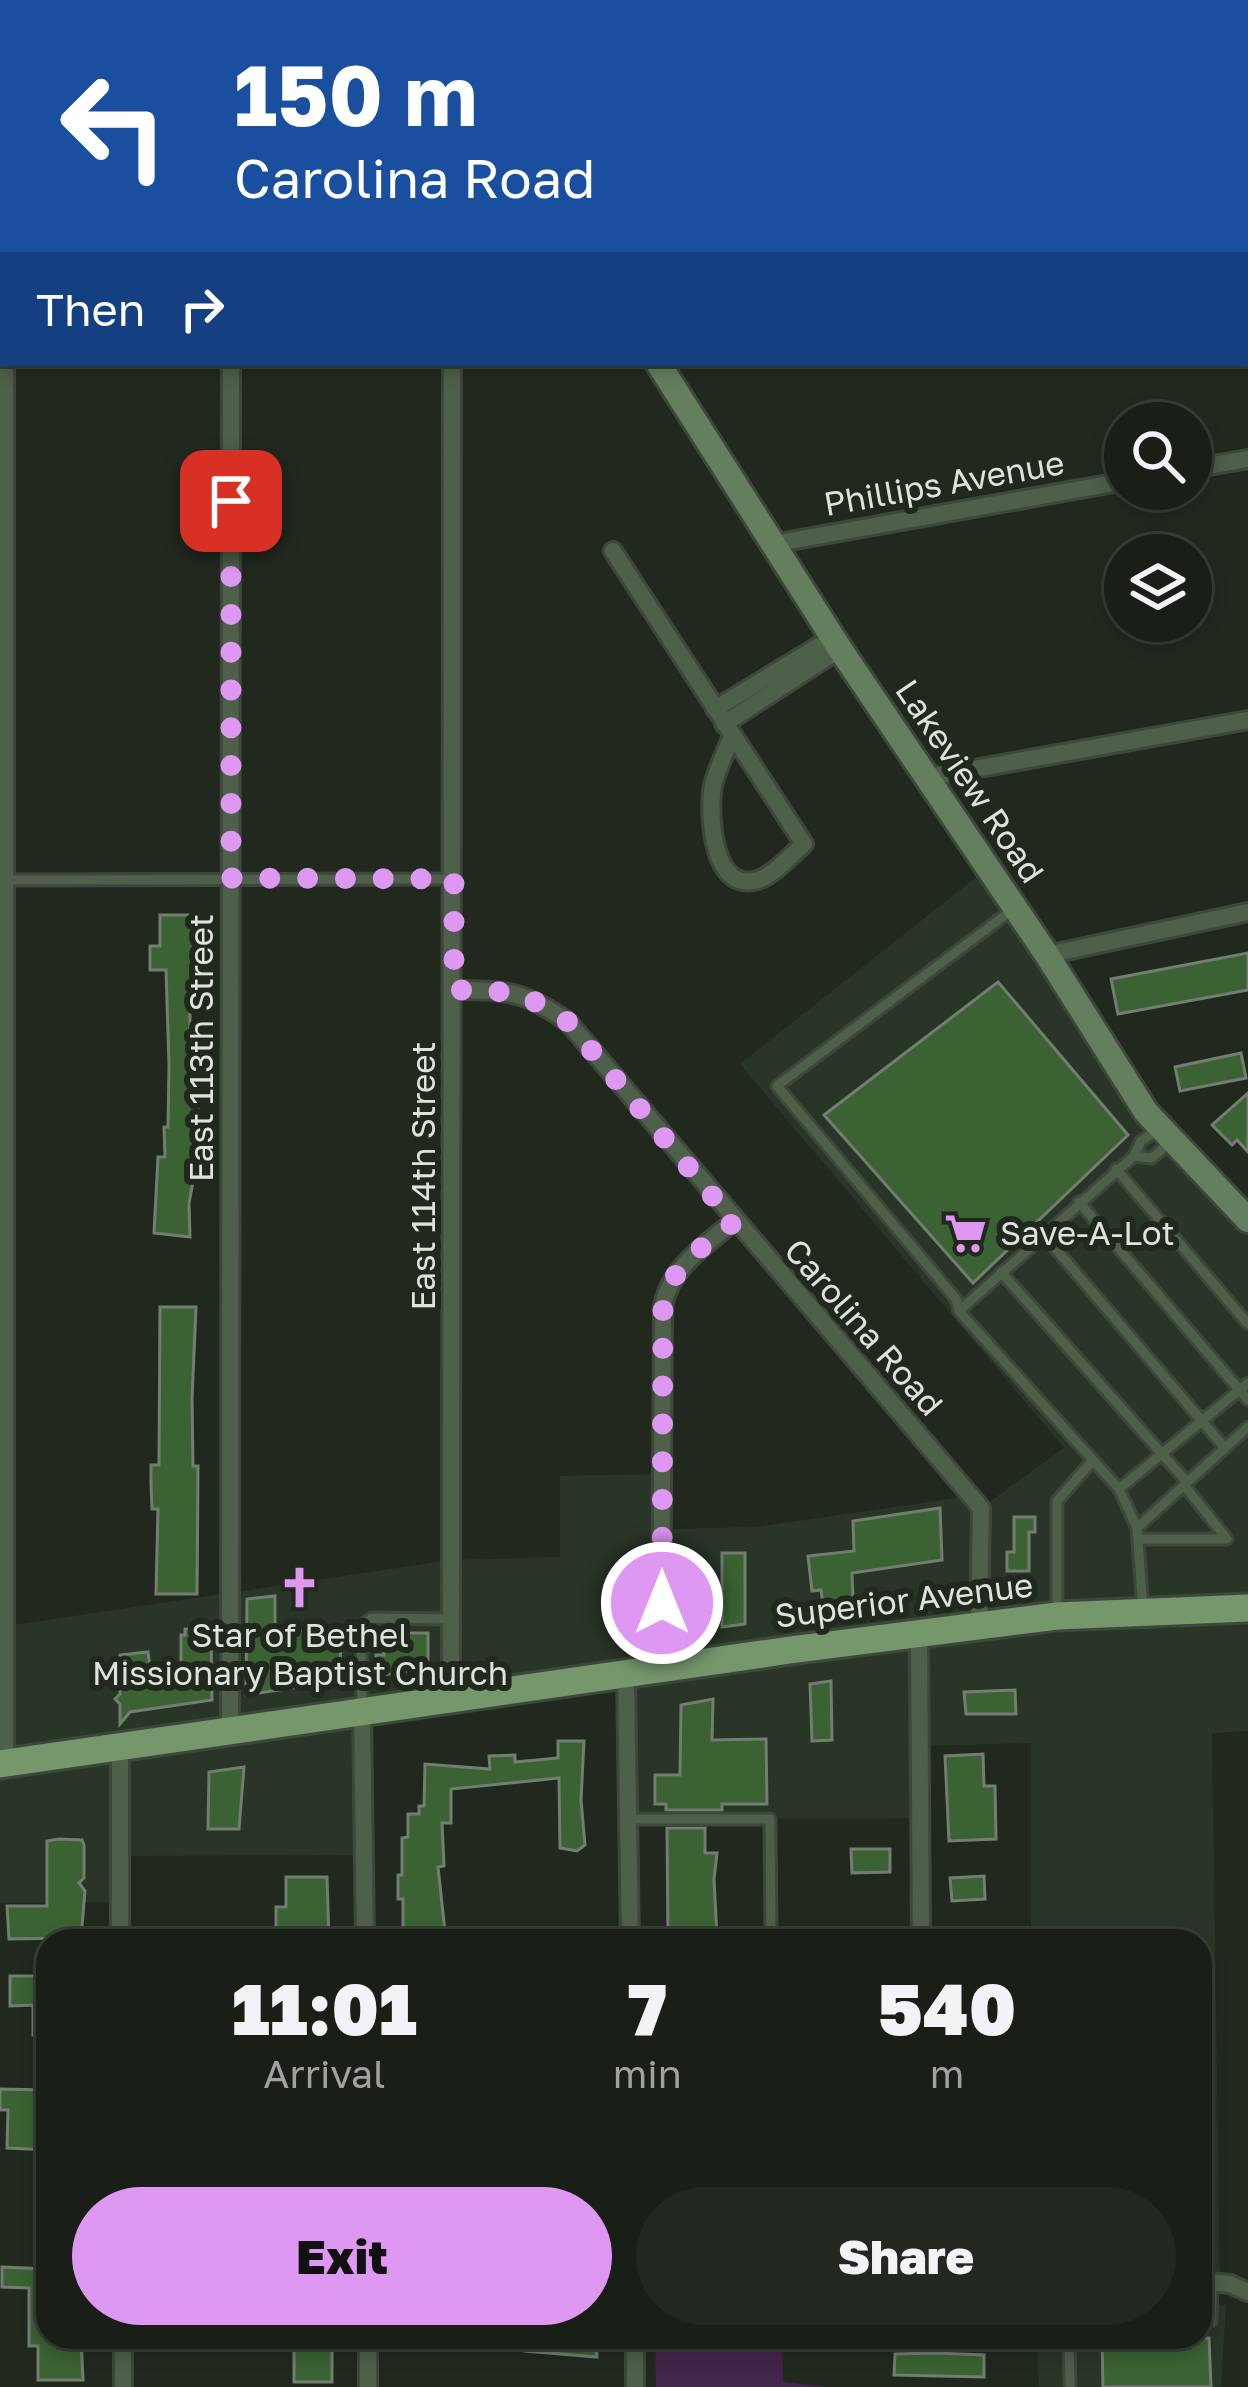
<!DOCTYPE html>
<html lang="en">
<head>
<meta charset="utf-8">
<style>
  :root { --surface:#191f17; --page:#222720; --text:#f1f3f6; --muted:#9fa2a1; --line:#373d36; --accent:#df98f2 }
  body { margin:0; font-family:"Golos Text",sans-serif; background:var(--page); color:var(--text); height:100vh; display:flex; flex-direction:column; font-size:45px; white-space:nowrap }
  * { box-sizing:border-box; margin:0 }
  p { font-size:39px; color:var(--muted) }
  .icon { flex:none; width:66px; height:66px; fill:none; stroke:currentColor; stroke-width:2; stroke-linecap:round; stroke-linejoin:round }
  .map { position:relative; flex:1; overflow:hidden }
  .panel { position:absolute; left:36px; top:1929px; width:1176px; height:420px; display:flex; flex-direction:column; background:var(--surface); border-radius:36px; box-shadow:0 6px 18px #0003,0 0 0 3px var(--line) }
  .panel>* { flex:none }
  .top-card { position:absolute; left:0px; top:0px; width:1248px; height:366px; box-shadow:0 6px 18px #0003,0 0 0 3px var(--line); background:#1a4fa0; color:#fff; overflow:hidden }
  .controls { position:absolute; left:1104px; top:402px; display:grid; gap:24px }
  .controls a { display:grid; place-items:center; width:108px; height:108px; border-radius:50%; background:var(--surface); box-shadow:0 6px 18px #0003,0 0 0 3px var(--line); font-size:60px }
  .pin { position:absolute; display:grid; place-items:center; width:102px; height:102px; color:#fff; margin:-51px; border-radius:24px; box-shadow:0 6px 18px #0006 }
  .me { position:absolute; width:132px; margin:-66px; rotate:0deg; stroke-linejoin:round; filter:drop-shadow(0 0 9px #0008) }
  .turn { display:flex; align-items:center; gap:42px; height:252px; padding:0 36px; font-size:54px }
  .turn .icon { width:156px; height:156px; stroke-width:2.5 }
  .turn b { display:block; font-size:84px; line-height:102px }
  .then { display:flex; align-items:center; height:114px; padding:0 36px; background:#0003; gap:24px; font-size:45px }
  .eta { display:flex; justify-content:space-evenly; align-items:center; height:204px; text-align:center }
  .eta b { font-size:72px; font-weight:800; line-height:84px }
  .button { display:flex; gap:24px; margin-top:auto; padding:24px 36px }
  .button a { flex:1; height:138px; border-radius:72px; background:var(--accent); color:#111; font-size:48px; font-weight:800; line-height:138px; text-align:center }
  .button a+a { background:var(--page); color:var(--text) }
  .map>svg:first-child { display:block }
  .built { fill:#293527 }
  .green { fill:#43264b }
  .building { fill:#3a6232; stroke:#737d71; stroke-width:3 }
  .lines { fill:none; stroke-linecap:round; stroke-linejoin:round }
  .lane-casing { stroke:#3f473d; stroke-width:15 }
  .street-casing { stroke:#3f473d; stroke-width:22 }
  .secondary-casing { stroke:#3f473d; stroke-width:30 }
  .primary-casing { stroke:#3f473d; stroke-width:33 }
  .lane { stroke:#4e5f4a; stroke-width:9 }
  .street { stroke:#4e5f4a; stroke-width:16 }
  .secondary { stroke:#647f5e; stroke-width:24 }
  .primary { stroke:#74986c; stroke-width:27 }
  .route { stroke:#df98f2; stroke-width:21; stroke-dasharray:0 37.8 }
  .labels { text-anchor:middle; stroke-width:12; stroke-linejoin:round; paint-order:stroke }
  .street-label { font-size:33px; fill:#dee3dd; stroke:#21291f }
  .poi-label { font-size:33px; fill:#dee3dd; stroke:#21291f; text-anchor:start }
</style>
</head>
<body>
<div class="map">
<svg width="1248" height="2387" viewBox="0 0 1248 2387">
  <rect width="100%" height="100%" fill="#21291f"/>
  <g class="built">
    <path d="M989,867L1146,1112L1248,1220V1731L1212,1733L1220,2282L1200,2281V1941H1031V1743L920,1746V1818L629,1819L626,1676L363,1714L364,1855L121,1856L120,1902L0,1903V1627L451,1560L560,1557V1476L661,1474L662,1529L756,1527L970,1496L981,1508L1064,1448L740,1064Z"/>
    <path d="M1200,2303L1226,2305L1221,2387H1039L1037,2337H1200Z"/>
  </g>
  <path class="green" d="M655,2337H782L783,2382L826,2387H656Z"/>
  <g class="building">
    <path d="M160,915H197L199,971L197,997H190V1037L192,1066H198V1182H193L189,1203L190,1237L154,1233L158,1157H165L164,1127H168L169,1065L166,970H150V946H160Z"/>
    <path d="M1248,953V990L1118,1014L1111,979Z"/>
    <path d="M998,982L1128,1135L973,1283L824,1115Z"/>
    <path d="M1241,1053L1246,1078L1180,1091L1175,1067Z"/>
    <path d="M1248,1093V1152L1237,1140L1232,1145L1212,1125Z"/>
    <path d="M160,1307H196L192,1399L193,1466H198L197,1594H156L158,1509H152L151,1483V1465H159Z"/>
    <path d="M940,1508L942,1560L852,1573L853,1600L823,1604L821,1590L812,1591L808,1556L854,1551L853,1521Z"/>
    <path d="M1014,1517H1035V1532H1029V1571H1007V1552H1014Z"/>
    <path d="M722,1553H745V1624L722,1627Z"/>
    <path d="M275,1596V1630L341,1631L340,1681L246,1695L247,1599Z"/>
    <path d="M185,1629H207V1635H211L212,1700L130,1712L120,1724V1704L115,1699L120,1694V1679L114,1674L120,1668V1655L148,1652L150,1668H181V1635H185Z"/>
    <path d="M398,1633H428V1668L376,1676V1655H384V1638H398Z"/>
    <path d="M831,1681L832,1740L812,1741L810,1684Z"/>
    <path d="M1015,1690L1016,1714H966L964,1692Z"/>
    <path d="M713,1699L712,1740L766,1739L767,1804H722V1810H666V1804H655V1775H680L681,1705Z"/>
    <path d="M558,1741H584L581,1800L585,1845L577,1851L560,1848L559,1778L451,1789V1823H442L444,1866L438,1867L446,1941H403V1899H398V1875H402V1838L408,1837V1814H419V1806H424L425,1764L490,1769L489,1756L515,1755V1762L558,1758Z"/>
    <path d="M983,1754L984,1786H995L996,1839L949,1841L945,1756Z"/>
    <path d="M244,1767L239,1829H208L209,1772Z"/>
    <path d="M667,1828H705V1853H717L714,1879L717,1937L668,1938Z"/>
    <path d="M59,1839L82,1840L84,1845V1878L79,1883L85,1891L81,1938L9,1939L7,1906H47V1841Z"/>
    <path d="M851,1849H890V1872L852,1873Z"/>
    <path d="M984,1876L985,1899L952,1901L950,1878Z"/>
    <path d="M286,1877H327L329,1941H288L287,1930H276V1907H286Z"/>
    <path d="M10,1976H48V2035H33V2005L10,2006Z"/>
    <path d="M0,2089L48,2090V2150L7,2148L8,2110H0Z"/>
    <path d="M2,2267L48,2269V2337H81L83,2380H38V2346H29V2288L2,2287Z"/>
    <rect x="294" y="2337" width="38" height="45"/>
    <path d="M525,2337H596L597,2357L525,2351Z"/>
    <path d="M1102,2337L1209,2338L1211,2387H1103Z"/>
    <path d="M936,2353L984,2355V2377L894,2375L895,2354Z"/>
  </g>
  <g class="lines">
    <defs>
      <g id="lane">
        <path d="M7,880L452,879"/>
        <path d="M1012,910L777,1086L956,1299L959,1311L1119,1489L1137,1528L1143,1610"/>
        <path d="M1134,1156L1152,1158L1170,1142"/>
        <path d="M1116,1169L1248,1324"/>
        <path d="M1079,1202L1248,1400"/>
        <path d="M1043,1234L1225,1448"/>
        <path d="M1001,1272L1187,1482"/>
        <path d="M959,1311L1134,1156L1141,1141L1158,1130"/>
        <path d="M1119,1489L1248,1383"/>
        <path d="M1137,1528L1248,1427"/>
        <path d="M1139,1539H1227L1184,1485"/>
        <path d="M1057,1609V1501L1093,1460"/>
        <path d="M362,1708L361,1627L371,1618L451,1619"/>
        <path d="M629,1819H770L771,1941"/>
        <path d="M1101,1941L1189,1939"/>
        <path d="M1200,2321H1211L1212,2281"/>
        <path d="M1069,2337L1070,2387"/>
      </g>
      <g id="street">
        <path d="M4,0V3"/>
        <path d="M231,0V3"/>
        <path d="M1097,3L1114,0"/>
        <path d="M1245,214H1248"/>
        <path d="M1191,469L1248,459"/>
        <path d="M773,544L1125,481"/>
        <path d="M613,551L804,844C791,855 774,875 758,880C712,893 710,819 712,791C714,773 726,753 732,736"/>
        <path d="M715,709L832,638"/>
        <path d="M724,724L840,649"/>
        <path d="M929,777L1248,720"/>
        <path d="M1047,955L1248,912"/>
        <path d="M454,990C506,990 525,991 568,1022L981,1508L979,1627"/>
        <path d="M919,1636L921,1941"/>
        <path d="M661,1671L663,1305C672,1266 705,1246 734,1221"/>
        <path d="M626,1676L630,1941"/>
        <path d="M451,1700L452,363"/>
        <path d="M362,1714L365,1941"/>
        <path d="M230,1732L231,363"/>
        <path d="M120,1748V1941"/>
        <path d="M5,1764V363"/>
        <path d="M1200,2281L1230,2284L1248,2292"/>
        <path d="M123,2337V2387"/>
        <path d="M368,2337V2387"/>
        <path d="M635,2337V2387"/>
      </g>
      <g id="secondary">
        <path d="M426,0L428,3"/>
        <path d="M658,363L840,649L1047,955L1146,1112L1248,1220"/>
      </g>
      <path id="primary" d="M0,1764L790,1650L1057,1616L1248,1608"/>
    </defs>
    <use href="#lane" class="lane-casing"/>
    <use href="#street" class="street-casing"/>
    <use href="#secondary" class="secondary-casing"/>
    <use href="#primary" class="primary-casing"/>
    <use href="#lane" class="lane"/>
    <use href="#street" class="street"/>
    <use href="#secondary" class="secondary"/>
    <use href="#primary" class="primary"/>
  </g>
  <g class="lines">
    <path class="route" d="M231,501V878L454,879V990C506,990 525,991 568,1022L734,1222C705,1245 671,1266 663,1305L662,1603"/>
  </g>
  <defs>
    <symbol id="supermarket-bare" viewBox="-9 -9 18 18"><path d="M-6-5.5h2.5l.6 2H6L4.5 2H-2.5L-4.4-4H-6ZM-1.5 3.2a1.3 1.3 0 1 0 .1 0ZM3 3.2a1.3 1.3 0 1 0 .1 0Z" fill="#df98f2" stroke="#21291f" stroke-width="2.5" paint-order="stroke"/></symbol>
    <symbol id="church-bare" viewBox="-9 -9 18 18"><path d="M-1.2-6h2.4v3.5h3.3v2.4h-3.3V6h-2.4V-.1h-3.3v-2.4h3.3Z" fill="#df98f2" stroke="#21291f" stroke-width="2.5" paint-order="stroke"/></symbol>
  </defs>
  <g fill-rule="evenodd">
    <use href="#supermarket-bare" x="936" y="1204" width="59" height="59"/>
    <use href="#church-bare" x="270" y="1558" width="59" height="59"/>
  </g>
  <g class="labels">
    <g class="street-label">
      <text transform="translate(944 483) rotate(-10)" y="12">Phillips Avenue</text>
      <text transform="translate(970 781) rotate(56)" y="12">Lakeview Road</text>
      <text transform="translate(201 1048) rotate(-90)" y="12">East 113th Street</text>
      <text transform="translate(423 1176) rotate(-90)" y="12">East 114th Street</text>
      <text transform="translate(864 1327) rotate(49)" y="12">Carolina Road</text>
      <text transform="translate(904 1600) rotate(-7)" y="12">Superior Avenue</text>
    </g>
    <g class="poi-label">
      <text x="1000" y="1245">Save-A-Lot</text>
      <text x="300" y="1647" text-anchor="middle">Star of Bethel<tspan x="300" dy="38">Missionary Baptist Church</tspan></text>
    </g>
  </g>
</svg>
<div class="controls">
<a><svg class="icon" aria-label="search" viewBox="0 0 24 24"><circle cx="10" cy="10" r="6"/><path d="M15 15l6 6"/></svg></a>
<a><svg class="icon" aria-label="layers" viewBox="0 0 24 24"><path d="M12 4l9 5-9 5-9-5zM3 14l9 5 9-5"/></svg></a>
</div>
<div class="pin" style="left:231px;top:501px;background:#d93025"><svg class="icon" aria-label="arrive" viewBox="0 0 24 24"><path d="M6 21V4h12l-3 4 3 4H6"/></svg></div>
<svg class="me" style="left:662px;top:1603px" viewBox="-20 -20 40 40"><circle r="17" fill="#df98f2" stroke="#fff" stroke-width="3"/><path d="M0-11L8 9 0 5-8 9z" fill="#fff"/></svg>
<div class="top-card">
<div class="turn"><svg class="icon" aria-label="left" viewBox="0 0 24 24"><path d="M17 20v-9H6M10 6l-5 5 5 5"/></svg><div><b>150 m</b>Carolina Road</div></div>
<div class="then">Then<svg class="icon" aria-label="right" viewBox="0 0 24 24"><path d="M7 20v-9h11M14 6l5 5-5 5"/></svg></div>
</div>
<section class="panel">
<div class="eta">
<div><b>11:01</b><p>Arrival</p></div>
<div><b>7</b><p>min</p></div>
<div><b>540</b><p>m</p></div>
</div>
<div class="button"><a>Exit</a><a>Share</a></div>
</section>
</div>
</body>
</html>
